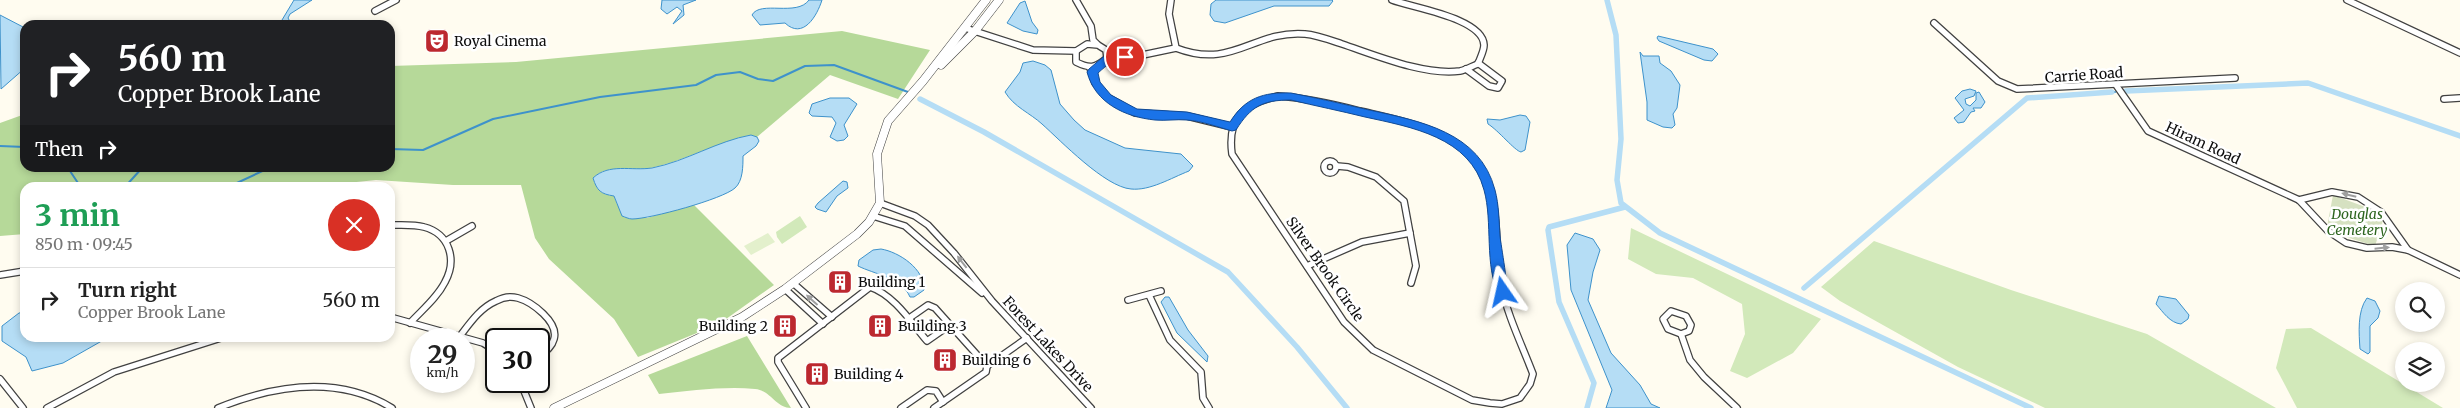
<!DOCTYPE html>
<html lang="en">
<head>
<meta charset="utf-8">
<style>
  :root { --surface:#fff; --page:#f6f6f6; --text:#222; --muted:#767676; --line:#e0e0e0 }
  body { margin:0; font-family:Merriweather,serif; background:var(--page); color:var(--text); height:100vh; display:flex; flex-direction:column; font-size:19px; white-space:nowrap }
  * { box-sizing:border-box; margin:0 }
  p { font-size:16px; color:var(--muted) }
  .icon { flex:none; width:28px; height:28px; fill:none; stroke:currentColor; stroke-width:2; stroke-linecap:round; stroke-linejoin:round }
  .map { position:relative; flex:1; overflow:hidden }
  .sheet { position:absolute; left:20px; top:182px; width:375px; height:160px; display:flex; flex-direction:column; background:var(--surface); border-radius:15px; box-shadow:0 2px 8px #0003 }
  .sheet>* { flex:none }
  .hud { position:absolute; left:20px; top:20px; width:375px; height:152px; border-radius:15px; box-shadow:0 2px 8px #0003; background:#202124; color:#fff; overflow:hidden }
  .buttons { position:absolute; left:2395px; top:282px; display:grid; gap:10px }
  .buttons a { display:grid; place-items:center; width:50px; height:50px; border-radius:50%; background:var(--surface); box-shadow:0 2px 8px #0003; font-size:25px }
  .speed { position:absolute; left:410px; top:328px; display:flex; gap:10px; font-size:25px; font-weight:700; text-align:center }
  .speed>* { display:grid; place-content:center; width:65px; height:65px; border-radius:50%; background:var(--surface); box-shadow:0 2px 8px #0003; line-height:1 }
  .speed small { font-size:12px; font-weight:400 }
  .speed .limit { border:2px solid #111; border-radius:8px; background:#fff; color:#111 }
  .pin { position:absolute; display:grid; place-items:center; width:42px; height:42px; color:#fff; margin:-21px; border:2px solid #fff; border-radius:50%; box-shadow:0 1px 5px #0007 }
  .me { position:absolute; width:55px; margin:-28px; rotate:349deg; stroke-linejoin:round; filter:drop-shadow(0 0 4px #0008) }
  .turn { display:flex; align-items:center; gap:18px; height:105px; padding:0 15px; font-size:22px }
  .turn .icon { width:65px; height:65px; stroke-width:2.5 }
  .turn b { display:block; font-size:35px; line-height:42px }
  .then { display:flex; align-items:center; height:48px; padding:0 15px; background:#0003; gap:10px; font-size:19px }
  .round { display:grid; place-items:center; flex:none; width:52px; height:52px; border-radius:26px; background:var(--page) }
  .summary { display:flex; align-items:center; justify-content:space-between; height:85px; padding:0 15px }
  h1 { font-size:30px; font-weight:700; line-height:38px; color:#1e9e55 }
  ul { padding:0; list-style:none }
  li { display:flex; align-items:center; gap:15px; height:65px; padding:0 15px; border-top:1px solid var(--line) }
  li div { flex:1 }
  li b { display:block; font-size:19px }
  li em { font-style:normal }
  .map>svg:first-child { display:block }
  .green { fill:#d2e9ba }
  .forest { fill:#b6d999 }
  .cemetery { fill:#d6e1c1 }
  .pitch { fill:#e3f0cc }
  .water { fill:#b5ddf5; stroke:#3e92cb }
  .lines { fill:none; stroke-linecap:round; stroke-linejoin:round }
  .stream { stroke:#3e92cb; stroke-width:2 }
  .canal { stroke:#b5ddf5; stroke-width:5.5 }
  .minor-casing { stroke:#414141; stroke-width:8 }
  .tertiary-casing { stroke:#414141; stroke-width:9 }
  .minor { stroke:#fff; stroke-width:5.5 }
  .tertiary { stroke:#fff; stroke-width:8 }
  .oneway { fill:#9f9f9f }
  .route { fill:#1a73e8; stroke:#114b97 }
  .labels { text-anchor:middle; stroke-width:5; stroke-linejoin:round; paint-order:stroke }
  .poi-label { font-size:14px; fill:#0e0e0e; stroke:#fff; text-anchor:start }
  .street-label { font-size:14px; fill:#0e0e0e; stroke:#fff }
  .park-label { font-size:14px; font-style:italic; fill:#2d651f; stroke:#fff }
</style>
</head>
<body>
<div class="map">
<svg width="2460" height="408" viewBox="0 0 2460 408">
  <rect width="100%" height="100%" fill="#fffcf0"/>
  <g class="green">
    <path d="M800,216L807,227L782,244L777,237L776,232Z"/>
    <path d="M1631,228L1821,319L1793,353L1747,378L1730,371L1745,334L1742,304L1693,278L1656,274L1628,259Z"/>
    <path d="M1874,241L2011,290L2147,334L2276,408H2045L1958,367L1840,301L1821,287Z"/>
    <path d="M2311,328L2443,408H2297L2276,368L2286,329Z"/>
  </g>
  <g class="forest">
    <path d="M842,31L930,50L898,99L830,75L757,137C742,132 686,159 666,164C657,167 646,169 636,170C619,171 606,165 593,178C597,191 601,194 614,196L617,204L647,218L693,204L774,285L719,324L638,357L614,319L549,259L535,238L521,185H453L376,180L298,188H25V234L0,236V123L25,114V168H390V66L516,62Z"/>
    <path d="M747,336L791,408C776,408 770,390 755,389C724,386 690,391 659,394L648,375Z"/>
  </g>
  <path class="cemetery" d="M2333,195L2368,208L2383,220L2375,246L2343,236L2327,227Z"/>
  <path class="pitch" d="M768,233L775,242L751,255L744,246Z"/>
  <g class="water">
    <path d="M294,0H312L290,14L288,18L292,25H279Z"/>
    <path d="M662,0H696L683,5L684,15L673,24L682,11L677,7L667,14L661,9Z"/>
    <path d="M809,0H822C817,16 803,40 785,23L760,25L752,15C760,0 797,17 809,0Z"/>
    <path d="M1216,0H1332L1333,1L1329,6H1274L1225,23L1214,21L1210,15L1211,4Z"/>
    <path d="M1025,1L1032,22L1038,30L1037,34L1023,31L1007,23L1020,3Z"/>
    <path d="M0,15L25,28V68L1,89Z"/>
    <path d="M1658,36L1713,49L1718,54L1712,61L1704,60L1659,41L1657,38Z"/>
    <path d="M1640,52L1643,56H1659L1660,63L1671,71L1680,85L1677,108L1673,114L1675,125L1672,128L1663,127L1647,120V102Z"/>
    <path d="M1033,61L1045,65L1051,70L1060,104L1074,120L1085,130L1125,148L1181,154L1193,166L1189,171C1171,178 1150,191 1131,189C1105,187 1061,141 1042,124C1030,113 1014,107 1005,92L1020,72L1023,63Z"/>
    <path d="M1970,89L1976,91L1974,96L1965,99L1966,104L1970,106L1976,100V93L1979,92L1985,102L1981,108H1973L1975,111L1971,112L1964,122L1958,123L1954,118L1964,110L1955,98L1962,91Z"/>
    <path d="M830,98H849L857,104L844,125L848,136L844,140L837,141L830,137L836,123L832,117L812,116L809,113L812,104Z"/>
    <path d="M1520,115L1526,116L1530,122L1525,150L1521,152C1515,151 1498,130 1488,124L1487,119L1500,120Z"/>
    <path d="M751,135L757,137L759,141L756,146L743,156C743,166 743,181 735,188C723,199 650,219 632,219C629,219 625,217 622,216L614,196C601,194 597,191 593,178C609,163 631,171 652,168C687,161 717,141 751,135Z"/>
    <path d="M843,181L847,182L848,188L837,196L826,212L817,209L815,207L818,203Z"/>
    <path d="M1575,233L1593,239L1600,250L1593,272L1588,300L1611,353L1640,385L1651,404L1660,408H1606L1612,390L1571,290L1567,245Z"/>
    <path d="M881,249C899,252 925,269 924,290L914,297H910C902,278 874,274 858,266L859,260L873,250Z"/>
    <path d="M2159,296L2176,299L2189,315L2188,319L2181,324C2170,323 2163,312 2156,304Z"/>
    <path d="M1165,297H1169L1188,330L1208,356L1207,362L1177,333L1161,302Z"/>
    <path d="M2367,298L2375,301L2380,311L2378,318L2370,326V352L2368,354L2360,349C2359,334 2357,311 2367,298Z"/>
    <path d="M25,312V338H107L63,363L32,371L26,357L2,341V326L19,313Z"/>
  </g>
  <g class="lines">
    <g class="stream">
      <path d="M2112,92H2115"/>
      <path d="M0,146L25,147"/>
      <path d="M390,149L423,150L493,119L600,97L696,85L716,75L740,72L758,79L773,81L805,66L834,65L908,92"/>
      <path d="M68,168L80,186L84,188"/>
      <path d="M124,188L142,168"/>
      <path d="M226,188L269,168"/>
    </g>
    <g class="canal">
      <path d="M1607,0L1616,35L1621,139L1617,180L1621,203L1660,233L2031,408"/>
      <path d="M2126,91L2308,83L2460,136"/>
      <path d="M920,99L984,132L1228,272L1297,347L1347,408"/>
      <path d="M1804,288L2027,98L2112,92"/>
      <path d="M1587,408L1594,383L1559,302L1548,230L1549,227L1625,207"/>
    </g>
    <defs>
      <g id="minor">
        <path d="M1076,0L1091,26L1093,40L1097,44"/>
        <path d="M1171,0L1169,14L1176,48C1233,70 1253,30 1305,34C1317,35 1330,40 1342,44C1375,55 1425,76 1460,71C1466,70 1472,66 1478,64C1480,58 1484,51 1484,45C1483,18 1413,8 1392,0"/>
        <path d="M2347,0L2460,53"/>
        <path d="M375,11L396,0"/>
        <path d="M1934,23L1998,81L2017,89L2235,78"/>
        <path d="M965,28L1033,50L1076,51"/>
        <path d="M1087,44L1098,45L1106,50L1107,58C1095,68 1090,69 1076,62V51Z"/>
        <path d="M1107,52L1133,57L1176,48"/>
        <path d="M1090,68L1095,83L1107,97L1135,113L1187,116L1232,127"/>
        <path d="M1466,69L1489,86L1498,88L1502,81L1478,63"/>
        <path d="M2116,85L2148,131L2299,200L2328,231L2346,243L2367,248L2392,247L2408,250L2460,275"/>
        <path d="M1278,96C1306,98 1333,104 1360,111C1403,121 1459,130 1483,172C1501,205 1494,248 1501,284C1507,315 1522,345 1533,374L1530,384L1520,398L1502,404L1490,403L1472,400L1373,350L1344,322L1232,154C1227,117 1244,104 1278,96Z"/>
        <path d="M2444,99L2460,98"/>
        <circle cx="1330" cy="167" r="6"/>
        <path d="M1337,166L1348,167L1376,177L1404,201L1416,266L1411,283"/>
        <path d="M2299,200L2332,192L2358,197L2381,212L2408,250"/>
        <path d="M880,203L915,216L928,225L954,253L992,301L1091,408"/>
        <path d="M873,216L905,226L982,293"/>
        <path d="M390,225C401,225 414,224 424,227C450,234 457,260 445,282C437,298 422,310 410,323"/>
        <path d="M446,241L472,226"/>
        <path d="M1307,266L1362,242L1410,233"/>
        <path d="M0,275L25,271"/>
        <path d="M793,283L832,317"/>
        <path d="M785,289L823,324"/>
        <path d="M1149,295L1170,340L1201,372L1203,398L1209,408"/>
        <path d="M1128,300L1161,291"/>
        <path d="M1671,311L1686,316L1691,325L1689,331L1681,334L1668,329L1663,319Z"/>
        <path d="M390,317L483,343L496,351"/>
        <path d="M908,319L928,305L935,308L987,366L986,372L934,408"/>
        <path d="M1681,334L1690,360L1704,377L1737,408"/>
        <path d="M460,336C470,323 480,308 496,301C503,297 511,296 518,298C532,302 559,322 554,339C552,347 545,352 539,357"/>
        <path d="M987,366L1027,338"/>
        <path d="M0,379L23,408"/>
        <path d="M520,381L531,408"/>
        <path d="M47,408L114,372L221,338"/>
        <path d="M218,408C275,385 338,375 392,408"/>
        <path d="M806,408L778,362V358L870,287C894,295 911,322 927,341L950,325"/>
        <path d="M901,408L927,390L936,391L943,402"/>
      </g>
      <g id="tertiary">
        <path d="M941,65L975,31L999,0"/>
        <path d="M554,408L742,317L785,289L857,234L869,222L880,203L877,154L888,121L923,81L986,0"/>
      </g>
    </defs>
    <use href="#minor" class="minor-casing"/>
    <use href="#tertiary" class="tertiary-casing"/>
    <use href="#minor" class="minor"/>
    <use href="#tertiary" class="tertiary"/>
  </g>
  <defs><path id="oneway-solid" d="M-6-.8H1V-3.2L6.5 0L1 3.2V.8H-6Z" transform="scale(1.25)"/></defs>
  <g class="oneway">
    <use href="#oneway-solid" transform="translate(2349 195) rotate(-166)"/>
    <use href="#oneway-solid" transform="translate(2382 248) rotate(-6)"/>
    <use href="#oneway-solid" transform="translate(962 262) rotate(-128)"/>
    <use href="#oneway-solid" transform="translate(812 300) rotate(-138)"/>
  </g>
  <path class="route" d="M1116,53L1129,55L1130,57L1125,61C1112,60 1107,65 1098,73L1100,82L1111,95L1137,109L1187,112L1230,122C1245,98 1263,92 1291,93C1317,98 1343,104 1369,110C1420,121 1480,132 1495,190C1499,205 1499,221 1500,236C1501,245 1509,291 1507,295H1499C1484,266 1493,222 1484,190C1470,137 1411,127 1365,117C1341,111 1316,106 1291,100C1263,100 1251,106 1236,130L1232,131C1218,127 1202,121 1187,120C1176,119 1166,121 1155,120C1125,117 1095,103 1087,72L1089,69L1103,57Z"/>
  <defs>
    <symbol id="theatre-square" viewBox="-11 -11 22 22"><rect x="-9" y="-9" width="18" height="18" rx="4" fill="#bc282f" stroke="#fff"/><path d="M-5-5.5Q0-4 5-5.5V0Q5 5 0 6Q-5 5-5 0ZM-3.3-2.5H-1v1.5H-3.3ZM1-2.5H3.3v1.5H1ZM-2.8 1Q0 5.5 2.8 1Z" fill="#fff"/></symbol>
    <symbol id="building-square" viewBox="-11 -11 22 22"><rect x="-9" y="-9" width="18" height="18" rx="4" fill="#bc282f" stroke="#fff"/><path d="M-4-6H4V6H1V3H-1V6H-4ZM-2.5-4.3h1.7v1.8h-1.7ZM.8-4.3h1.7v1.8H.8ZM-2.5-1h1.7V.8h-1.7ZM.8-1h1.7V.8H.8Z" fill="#fff"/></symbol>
  </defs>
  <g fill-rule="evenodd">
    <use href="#theatre-square" x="423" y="27" width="28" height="28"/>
    <use href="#building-square" x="826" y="268" width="28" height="28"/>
    <use href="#building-square" x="771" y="312" width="28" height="28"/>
    <use href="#building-square" x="866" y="312" width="28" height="28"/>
    <use href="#building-square" x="931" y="346" width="28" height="28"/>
    <use href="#building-square" x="803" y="360" width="28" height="28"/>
  </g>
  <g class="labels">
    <g class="poi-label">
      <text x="454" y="46">Royal Cinema</text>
      <text x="858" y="287">Building 1</text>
      <text x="768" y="331" text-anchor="end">Building 2</text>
      <text x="898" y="331">Building 3</text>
      <text x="962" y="365">Building 6</text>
      <text x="834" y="379">Building 4</text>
    </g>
    <g class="street-label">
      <text transform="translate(2084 75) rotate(-4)" y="5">Carrie Road</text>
      <text transform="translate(2203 143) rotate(25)" y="5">Hiram Road</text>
      <text transform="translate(1325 269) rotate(55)" y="5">Silver Brook Circle</text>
      <text transform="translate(1048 344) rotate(47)" y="5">Forest Lakes Drive</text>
    </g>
    <g class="park-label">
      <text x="2357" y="219">Douglas<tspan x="2357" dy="16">Cemetery</tspan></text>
    </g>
  </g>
</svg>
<div class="buttons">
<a><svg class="icon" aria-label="search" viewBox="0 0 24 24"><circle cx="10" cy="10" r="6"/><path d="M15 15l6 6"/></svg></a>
<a><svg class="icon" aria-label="layers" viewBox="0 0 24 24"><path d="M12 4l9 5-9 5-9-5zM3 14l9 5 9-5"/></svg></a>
</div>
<div class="speed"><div>29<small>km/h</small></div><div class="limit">30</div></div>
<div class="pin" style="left:1125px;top:57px;background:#d93025"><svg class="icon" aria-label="arrive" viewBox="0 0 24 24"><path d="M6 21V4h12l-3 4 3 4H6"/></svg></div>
<svg class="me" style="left:1503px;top:292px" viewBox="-20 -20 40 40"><path d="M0-17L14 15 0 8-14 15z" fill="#1a73e8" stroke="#fff" stroke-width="4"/></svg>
<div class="hud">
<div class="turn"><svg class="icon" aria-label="right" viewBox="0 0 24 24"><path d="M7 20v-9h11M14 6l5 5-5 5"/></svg><div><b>560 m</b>Copper Brook Lane</div></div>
<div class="then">Then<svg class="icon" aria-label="right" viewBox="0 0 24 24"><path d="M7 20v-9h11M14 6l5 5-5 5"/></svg></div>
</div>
<section class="sheet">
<div class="summary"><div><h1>3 min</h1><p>850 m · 09:45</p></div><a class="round" style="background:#d93025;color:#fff"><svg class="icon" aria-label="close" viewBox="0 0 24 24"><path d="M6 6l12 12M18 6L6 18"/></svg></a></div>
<ul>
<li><svg class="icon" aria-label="right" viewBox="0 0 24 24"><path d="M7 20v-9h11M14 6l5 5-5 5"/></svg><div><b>Turn right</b><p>Copper Brook Lane</p></div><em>560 m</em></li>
</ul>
</section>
</div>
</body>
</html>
